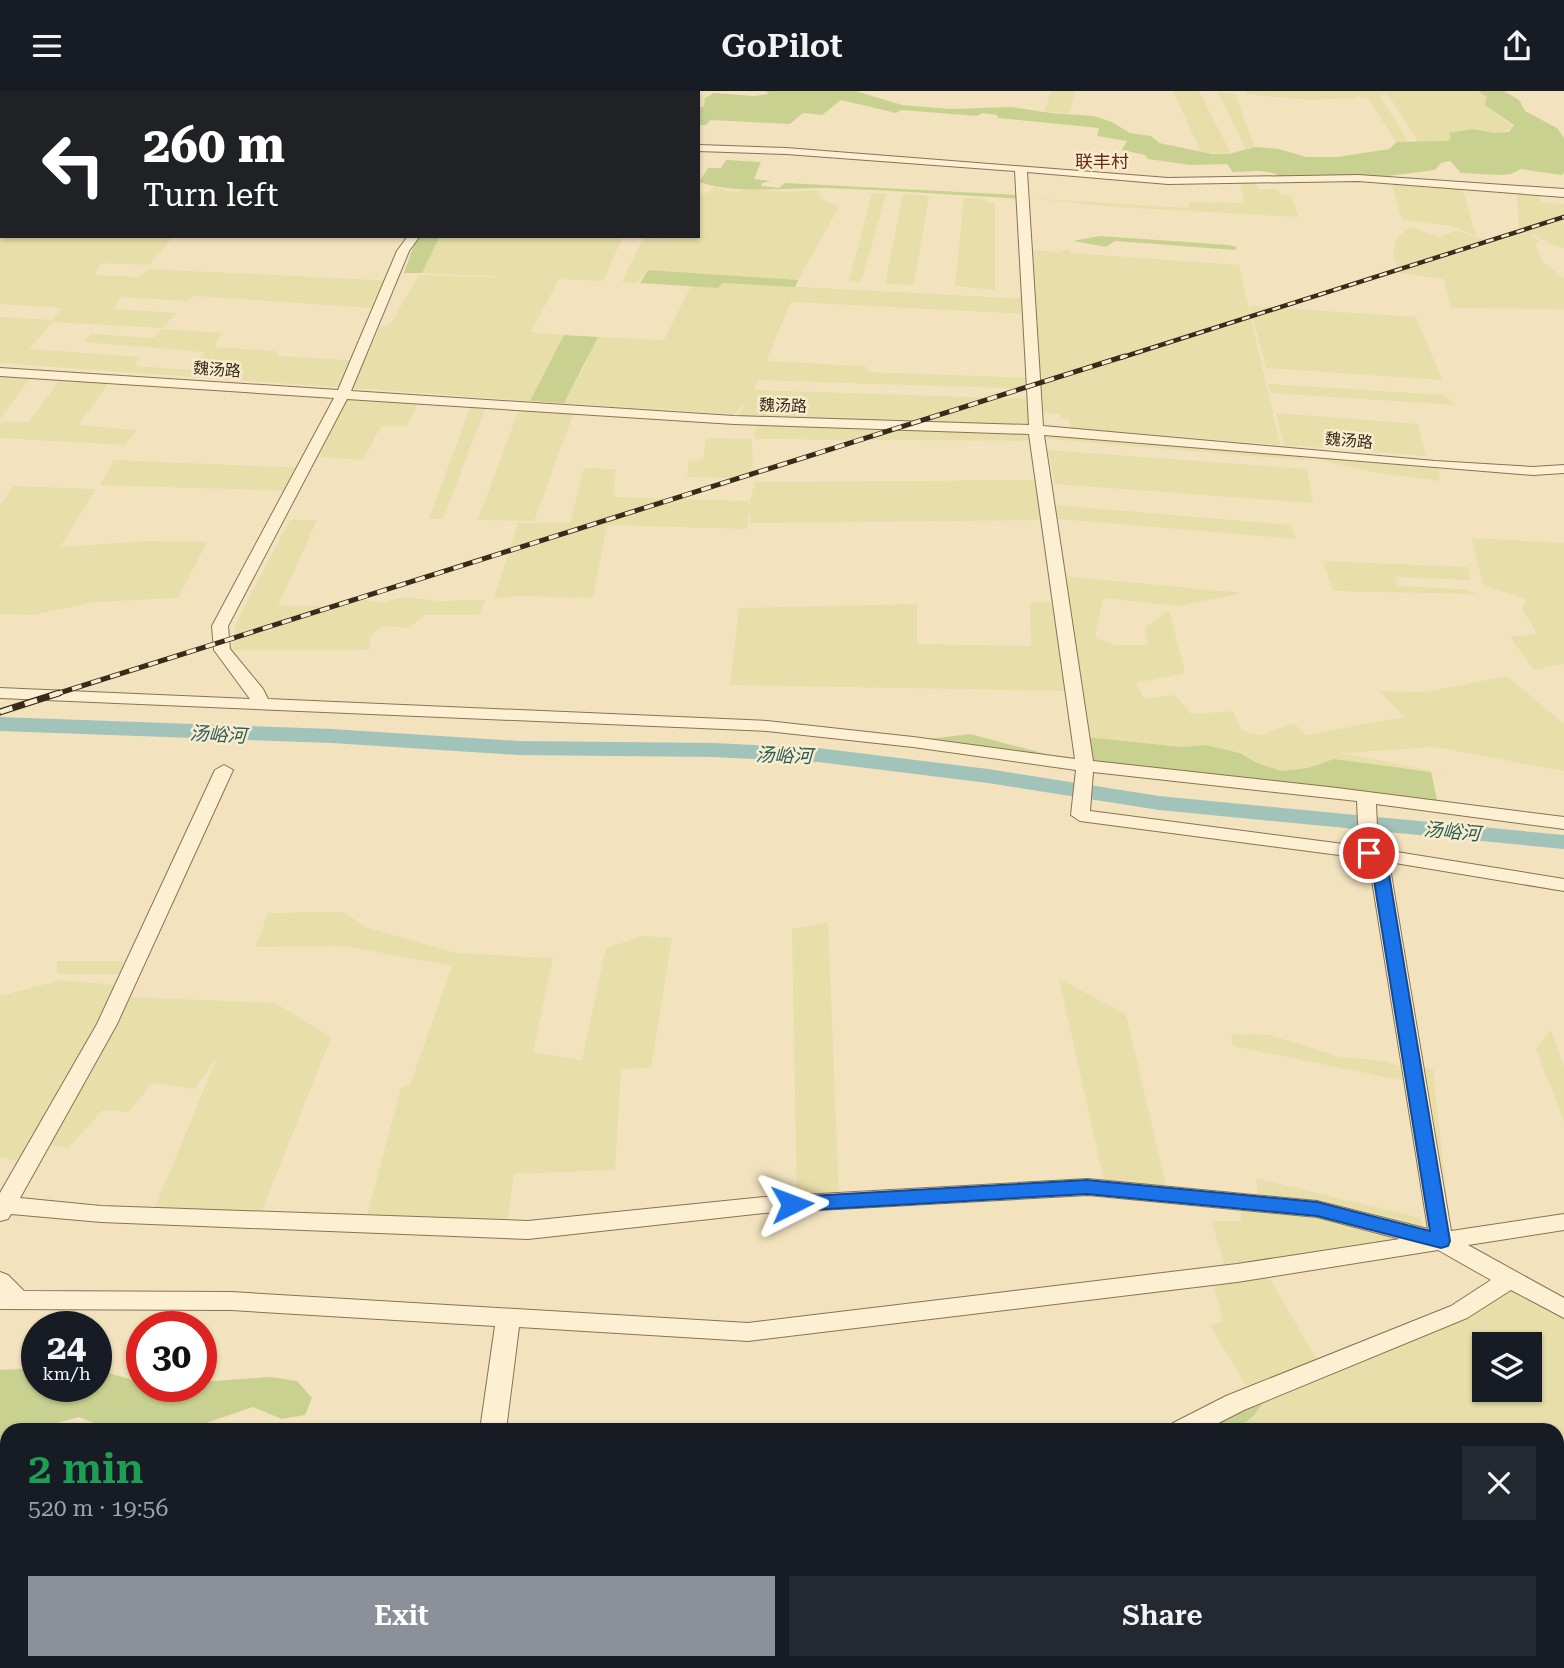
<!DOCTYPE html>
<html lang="en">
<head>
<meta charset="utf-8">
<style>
  :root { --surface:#171b24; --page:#242831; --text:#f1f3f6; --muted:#9ea1a6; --accent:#8c9099 }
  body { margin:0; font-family:"Roboto Serif","Noto Sans SC",serif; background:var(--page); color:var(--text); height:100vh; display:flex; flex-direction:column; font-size:26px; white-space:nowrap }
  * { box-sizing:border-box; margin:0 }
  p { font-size:23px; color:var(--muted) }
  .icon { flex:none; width:38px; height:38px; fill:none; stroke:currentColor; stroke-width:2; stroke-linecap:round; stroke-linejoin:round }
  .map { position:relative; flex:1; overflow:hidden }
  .sheet { position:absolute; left:0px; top:1332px; width:1564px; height:247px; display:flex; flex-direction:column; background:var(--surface); border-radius:21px 21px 0 0; box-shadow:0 2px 5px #0004 }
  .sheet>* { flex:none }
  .guide { position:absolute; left:0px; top:0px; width:700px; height:147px; box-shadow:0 2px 5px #0004; background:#202124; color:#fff; overflow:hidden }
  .buttons { position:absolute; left:1472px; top:1241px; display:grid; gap:14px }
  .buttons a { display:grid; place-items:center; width:70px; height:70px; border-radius:0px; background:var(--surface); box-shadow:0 2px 5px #0004; font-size:35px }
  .speed { position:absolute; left:21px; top:1220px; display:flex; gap:14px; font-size:35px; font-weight:700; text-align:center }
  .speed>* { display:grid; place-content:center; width:91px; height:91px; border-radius:50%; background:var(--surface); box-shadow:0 2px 5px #0004; line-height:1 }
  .speed small { font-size:18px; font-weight:400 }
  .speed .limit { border:10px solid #d22; background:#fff; color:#111 }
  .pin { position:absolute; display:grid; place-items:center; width:60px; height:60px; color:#fff; margin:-30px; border:4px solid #fff; border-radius:50%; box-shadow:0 2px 7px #0007 }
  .me { position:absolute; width:77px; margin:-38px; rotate:87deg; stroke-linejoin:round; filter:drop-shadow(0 0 5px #0008) }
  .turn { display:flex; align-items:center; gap:24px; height:147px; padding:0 28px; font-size:32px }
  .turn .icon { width:91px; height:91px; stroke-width:2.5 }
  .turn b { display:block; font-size:49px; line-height:60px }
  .round { display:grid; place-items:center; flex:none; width:74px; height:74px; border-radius:0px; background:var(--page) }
  .overview { display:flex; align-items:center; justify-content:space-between; height:119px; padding:0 28px }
  h1 { font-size:42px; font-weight:600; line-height:52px; color:#1e9e55 }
  .button { display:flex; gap:14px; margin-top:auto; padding:14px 28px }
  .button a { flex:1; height:80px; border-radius:0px; background:var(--accent); color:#fff; font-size:28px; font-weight:600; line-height:80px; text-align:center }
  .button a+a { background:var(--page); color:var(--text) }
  header { display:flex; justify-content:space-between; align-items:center; height:91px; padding:0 28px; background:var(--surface); font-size:32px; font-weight:600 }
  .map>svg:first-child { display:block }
  .farmland { fill:#e8deaa; fill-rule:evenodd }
  .green { fill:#c9d191 }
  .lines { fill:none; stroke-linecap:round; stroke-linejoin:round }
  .river { fill:#a2c3b9; fill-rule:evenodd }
  .minor-casing { stroke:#8b7255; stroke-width:2 }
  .minor { fill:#fcefd2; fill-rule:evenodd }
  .rail-far2-casing { stroke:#392a1b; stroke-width:4.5 }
  .rail-far1-casing { stroke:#392a1b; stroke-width:5 }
  .rail-casing { stroke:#392a1b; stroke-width:7 }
  .rail-far2 { stroke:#f8ecce; stroke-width:2.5; stroke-dasharray:8; stroke-linecap:butt }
  .rail-far1 { stroke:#f8ecce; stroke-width:3.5; stroke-dasharray:10; stroke-linecap:butt }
  .rail { stroke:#f8ecce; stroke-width:4.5; stroke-dasharray:13; stroke-linecap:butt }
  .route { fill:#1a73e8; stroke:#114b97; stroke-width:2 }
  .labels { text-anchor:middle; stroke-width:5; stroke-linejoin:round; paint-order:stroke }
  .far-street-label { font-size:16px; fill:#392a1b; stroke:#f8ecce }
  .far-quarter-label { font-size:18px; fill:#6a2816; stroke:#f8ecce }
  .water-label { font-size:19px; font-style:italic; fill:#295b58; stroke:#f8ecce }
</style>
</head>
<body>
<header><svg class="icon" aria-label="menu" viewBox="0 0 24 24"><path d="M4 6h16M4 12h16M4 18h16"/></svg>GoPilot<svg class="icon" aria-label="share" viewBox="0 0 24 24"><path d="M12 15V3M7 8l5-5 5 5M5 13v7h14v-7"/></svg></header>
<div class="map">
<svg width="1564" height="1577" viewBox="0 0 1564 1577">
  <rect width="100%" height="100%" fill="#f2e2be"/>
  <g class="farmland">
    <path d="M1051,0H1075L1070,22L1044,21Z"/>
    <path d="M1173,0H1199L1231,63L1201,61Z"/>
    <path d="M1247,0H1478L1484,2L1501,26L1514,36L1501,42L1442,51H1418L1388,3L1379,4L1408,50L1396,52L1368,7H1360L1357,2V7L1311,9L1246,3Z"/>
    <path d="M1218,1L1235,3L1255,56L1246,59Z"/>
    <path d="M1255,90L1258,98H1278L1281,104L1292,105L1298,126L1117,116L1026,107L1188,117L1190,111L1245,112L1240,91Z"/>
    <path d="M1391,90L1462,96L1476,145L1452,135L1402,129Z"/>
    <path d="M0,94L2,145H174L149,174L101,172L94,184L138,186L149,178L396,190L384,218L194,205L186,210L122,206L113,218L176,222L163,237L53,231L29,258L140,266L134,275L191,279L204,261L83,251L91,243L153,247L162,238L222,242L214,256L277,260V265L362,270L346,297L0,272V226L52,229L62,217L0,213Z"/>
    <path d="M714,96L731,101L752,98L787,101L818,99L822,108L839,116L798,189L648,179L637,192L622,191L644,145H660L657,157L662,145H698V105L701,102H708Z"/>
    <path d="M1517,101L1539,102L1540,111L1564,113V157L1550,153L1535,144L1519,141Z"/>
    <path d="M872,102L886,103L861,191L849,190Z"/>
    <path d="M903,103L929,105L914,194L885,193Z"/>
    <path d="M964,107L985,108L986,111L995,112V199L955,195Z"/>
    <path d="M1412,136L1438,146L1456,140L1484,148L1518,142L1531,144L1540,150L1536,153L1542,170L1564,188V218L1451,217L1444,188L1399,182L1393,163L1397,146Z"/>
    <path d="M440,145H623L603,190L559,188L531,241L564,244L530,310L352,297L381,235L390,234L419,184L548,188L422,182Z"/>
    <path d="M1068,158L1071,162L1239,174L1280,354L1071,337L1069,328L1061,327L1060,323L1043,322L1030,159L1058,161Z"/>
    <path d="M723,192L1029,208L1030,223L791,211L766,270L865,275L868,281L1033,287L1036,298L758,289L754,299L1035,308L1039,334L738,325L746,311L735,323L564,312L585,274L596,246L664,249L691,195L718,197Z"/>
    <path d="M1250,215L1416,226L1442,289L1266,277Z"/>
    <path d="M0,282L33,283L0,328Z"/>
    <path d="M62,286L111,289L78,334L137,339L125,354L0,347V331H29Z"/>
    <path d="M1268,293L1445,304L1455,314L1271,302Z"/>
    <path d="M347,306L418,311L407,335H381L363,369L319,366Z"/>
    <path d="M471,314L486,315L443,428H429Z"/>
    <path d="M519,318L574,321L534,430L478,429Z"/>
    <path d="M1276,322L1418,333L1426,365L1284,354Z"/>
    <path d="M756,334L1036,341L1038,350L755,348Z"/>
    <path d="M1046,343L1438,374L1440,390L1378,382L1307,366L1303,369L1048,348Z"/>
    <path d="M706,347L752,348L753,387L687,386L689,370L703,369Z"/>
    <path d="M1048,359L1307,378L1313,412L1055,393Z"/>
    <path d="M114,369L307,377L297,400L100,394Z"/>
    <path d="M584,377L616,378L613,406L748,410L749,414L755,391L1043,389L1048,429L751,432L749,421L747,438L607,434L593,507L519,505L494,508L518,432H570Z"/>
    <path d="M14,395L96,398L60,456L149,450L207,451L178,507L95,511L33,524L0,523V414Z"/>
    <path d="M1055,414L1290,434L1296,448L1058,428Z"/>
    <path d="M290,429H317L278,515H346L355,507L381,512L404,506L437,510L485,509L479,524H425L409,537L382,535L370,546V558L361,559H232L236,532Z"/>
    <path d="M1472,447L1564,452V573L1534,579L1510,546L1537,543L1522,518L1527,508L1483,495Z"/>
    <path d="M1323,470L1468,476L1471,489L1395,486L1398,495L1462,498L1477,503L1333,500Z"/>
    <path d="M1064,485L1243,502L1179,515L1103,507L1095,547L1115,554H1148L1145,537L1169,519L1185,582L1136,592L1144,608L1175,604L1191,623L1233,620L1242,640L1261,644L1294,632L1305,644L1405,626L1379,600L1424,601L1507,585L1564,633V680L1435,656L1342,662L1446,683L1413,678L1320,672L1308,677L1281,680L1257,672L1240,662L1206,654L1182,656L1086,646Z"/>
    <path d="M1057,510L1069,600L730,594L739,517L917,513V553L1031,555L1030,512Z"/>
    <path d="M344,821L365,836L456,862L553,867L533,961L582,969L606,857L643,845L672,847L651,977L621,978L615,1079L514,1083L506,1140L365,1132L401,997L410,994L452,875L345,855L256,856L268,822Z"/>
    <path d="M828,831L839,1105L797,1108L792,838Z"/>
    <path d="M57,870H138L132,883H57Z"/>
    <path d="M1059,888L1126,923L1166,1095L1105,1094Z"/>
    <path d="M61,889L127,895L25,1072L0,1066V905Z"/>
    <path d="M129,906L275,912L331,946L257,1131L151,1126L217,967L194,998L153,992L128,1021L103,1019L68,1057L46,1054Z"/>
    <path d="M1551,939L1564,976V1031L1536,957Z"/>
    <path d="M1231,943L1270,944L1340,966L1385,970L1409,978L1410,991L1233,955Z"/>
    <path d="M1416,974L1433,978L1451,1146Z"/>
    <path d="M1256,1087L1421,1127L1425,1151L1258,1103Z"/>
    <path d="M1241,1107L1322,1123L1409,1153L1225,1177L1212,1130H1241Z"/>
    <path d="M1265,1180L1320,1274L1247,1296L1210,1234L1223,1230L1212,1187Z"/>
    <path d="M1512,1200L1550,1215L1564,1224V1577H1319L1316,1572H1558V1339H1234L1260,1318L1265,1309L1380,1263ZM1484,1253H1530V1298H1484Z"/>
    <path d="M590,1572H695L697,1577H591Z"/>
    <path d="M831,1572H1082L1085,1577H807Z"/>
  </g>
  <g class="green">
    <path d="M765,0H856L902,14L950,18L1011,16L1051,22L1093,25L1112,31L1130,42L1151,45L1159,52L1212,63H1229L1255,56L1279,58L1306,66H1338L1389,58L1397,51L1447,50L1451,47L1449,42L1473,38L1495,42L1509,41L1514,34L1485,14L1487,6L1478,0H1504L1519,9L1525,20L1557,37L1564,47V81L1562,84L1521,78L1511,83L1499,84L1461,82L1450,70L1441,72L1435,79L1372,87L1282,88C1271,76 1248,81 1233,81L1227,73L1191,74L1148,68L1145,64L1122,59L1127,50L1097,45L1099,37L998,27L997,24L982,22L977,25L901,19L896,22L841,9L822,24L803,22L790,33L711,29L706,34H698V18L704,15L705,7L714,2L754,5L769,3Z"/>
    <path d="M726,69L761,71L754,88L771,90L762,92L761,95L779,97L785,92L1020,104L1022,108C957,104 892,99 827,97C786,96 737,104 699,91L708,77H721Z"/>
    <path d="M417,145H440L422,182H404Z"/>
    <path d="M1100,145L1229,154L1237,156L1236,159L1115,150L1106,156L1073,150Z"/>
    <path d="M648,179L798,189L795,196L723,192L718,197L640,192Z"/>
    <path d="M564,244L598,246L564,312L530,310Z"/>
    <path d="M970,643L1065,668L923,651L928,648Z"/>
    <path d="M1086,646L1182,656L1206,654L1240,662L1257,672L1281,680L1308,677L1334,668L1431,681L1438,713L1098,672L1093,669Z"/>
    <path d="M37,1277V1295H96V1278L142,1292V1295H201V1291L270,1286L297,1290L312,1307L305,1324L282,1328L253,1316L206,1332L205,1339H187L165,1334L145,1339H112L79,1326L32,1339H7V1345L0,1347V1279Z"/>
    <path d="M1265,1309C1244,1344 1224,1339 1188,1339Z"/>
    <path d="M7,1559V1572H81L84,1577H0Z"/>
    <path d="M119,1572H260L250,1577H108Z"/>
  </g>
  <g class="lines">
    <path class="river" d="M0,626L332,638L518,650L713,652L818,657L988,678L1159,705L1564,744V758L1159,719L988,692L818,671L713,666L518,664L332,652L0,640Z"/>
    <defs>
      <g id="minor">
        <path d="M109,0H127L128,2H110Z"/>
        <path d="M322,0H333L321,2Z"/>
        <path d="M698,54L786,57L1168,87L1358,84L1564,98V106L1358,90L1168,93L1027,81L1043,335L1435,370L1533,376L1564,374V382L1533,384L1044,344L1093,670L1337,697L1564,726V738L1376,713L1378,758L1564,788V800L1383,770L1391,783L1451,1140L1564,1123V1139L1468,1154L1564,1207V1227L1511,1199L1467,1227L1244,1319L1205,1339H1170L1173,1332L1226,1305L1451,1215L1491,1189L1438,1159L1237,1191L748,1250L519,1236L506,1339H480L495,1235L231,1219L0,1218V1181L8,1184L24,1200L231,1201L748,1232L1237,1173L1400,1148L1317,1126L1088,1104L765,1122L528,1148L101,1131L11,1123L8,1128L0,1130V1102L97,933L215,679L224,674L233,679L117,933L20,1107L101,1115L528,1130L765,1106L1088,1088L1317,1110L1428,1138L1371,783L1362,767L1080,730L1071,724L1076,679L913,656L767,640L0,607V597L250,608L214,559L212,535L334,307L0,285V277L338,299L397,160L408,145H420L409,160L351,300L734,325L1029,334L1015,80L786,63L698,60ZM347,308L734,333L1029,343L1075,668L913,646L767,630L268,608L263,598L230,558L228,535ZM1093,681L1357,710L1359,755L1090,720Z"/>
        <rect x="0" y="56" width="2" height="7"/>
      </g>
    </defs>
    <use href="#minor" class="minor-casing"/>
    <use href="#minor" class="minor"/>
    <defs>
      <path id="rail-far2" d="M1120,267L1564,126"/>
      <path id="rail-far1" d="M53,604L1125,265"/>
      <path id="rail" d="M0,621L59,602"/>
    </defs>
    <use href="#rail-far2" class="rail-far2-casing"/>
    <use href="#rail-far1" class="rail-far1-casing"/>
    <use href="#rail" class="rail-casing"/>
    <use href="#rail-far2" class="rail-far2"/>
    <use href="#rail-far1" class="rail-far1"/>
    <use href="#rail" class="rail"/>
  </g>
  <path class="route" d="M1369,757L1374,758L1389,783L1450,1150L1448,1155L1441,1157L1317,1125L1087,1103L792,1120L785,1118L782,1113L785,1108L792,1106L1087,1089L1317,1111L1430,1140L1373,783L1361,762Z"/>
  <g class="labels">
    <g class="far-street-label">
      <text transform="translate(217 278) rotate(4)" y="6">魏汤路</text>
      <text transform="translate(783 314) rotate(2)" y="6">魏汤路</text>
      <text transform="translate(1349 349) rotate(5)" y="6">魏汤路</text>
    </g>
    <g class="far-quarter-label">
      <text x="1102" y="77">联丰村</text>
    </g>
    <g class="water-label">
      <text transform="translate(218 643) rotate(3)" y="7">汤峪河</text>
      <text transform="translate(784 664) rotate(2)" y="7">汤峪河</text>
      <text transform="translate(1452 740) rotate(5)" y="7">汤峪河</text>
    </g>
  </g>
</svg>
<div class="buttons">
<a><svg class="icon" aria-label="layers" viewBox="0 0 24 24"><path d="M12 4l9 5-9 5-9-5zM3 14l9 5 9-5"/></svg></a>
</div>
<div class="speed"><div>24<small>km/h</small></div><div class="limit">30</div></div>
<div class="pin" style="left:1369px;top:762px;background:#d93025"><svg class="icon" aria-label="arrive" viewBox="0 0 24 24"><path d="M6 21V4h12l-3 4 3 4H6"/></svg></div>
<svg class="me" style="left:792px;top:1113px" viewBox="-20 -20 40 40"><path d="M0-17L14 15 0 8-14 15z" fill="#1a73e8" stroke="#fff" stroke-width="4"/></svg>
<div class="guide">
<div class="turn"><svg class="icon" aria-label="left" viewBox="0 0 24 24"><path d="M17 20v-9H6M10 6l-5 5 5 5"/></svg><div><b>260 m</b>Turn left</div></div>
</div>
<section class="sheet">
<div class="overview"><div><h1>2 min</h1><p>520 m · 19:56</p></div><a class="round"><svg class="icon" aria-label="close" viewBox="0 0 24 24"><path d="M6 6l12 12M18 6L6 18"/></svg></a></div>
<div class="button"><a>Exit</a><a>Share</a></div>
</section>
</div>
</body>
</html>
